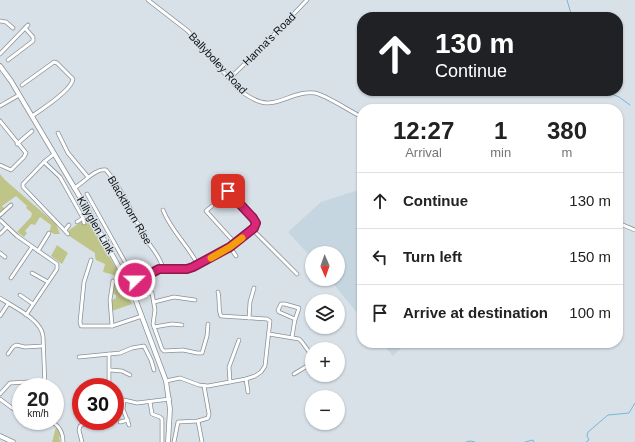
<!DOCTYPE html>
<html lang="en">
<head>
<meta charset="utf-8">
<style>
  :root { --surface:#fff; --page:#f2f2f2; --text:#222; --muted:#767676; --line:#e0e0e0 }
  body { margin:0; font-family:Helvetica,sans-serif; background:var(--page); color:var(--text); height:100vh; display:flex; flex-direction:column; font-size:15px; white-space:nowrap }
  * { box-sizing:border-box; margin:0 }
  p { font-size:13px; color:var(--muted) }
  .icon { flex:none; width:22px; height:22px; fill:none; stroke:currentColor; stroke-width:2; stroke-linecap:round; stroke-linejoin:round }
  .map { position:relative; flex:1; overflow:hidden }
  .drawer { position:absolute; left:357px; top:104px; width:266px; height:244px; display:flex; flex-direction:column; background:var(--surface); border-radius:16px; box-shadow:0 1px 3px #0004 }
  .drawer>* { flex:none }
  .top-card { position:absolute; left:357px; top:12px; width:266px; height:84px; border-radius:16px; box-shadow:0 1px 3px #0004; background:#202124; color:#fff; overflow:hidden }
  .needle { width:26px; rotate:178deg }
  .buttons { position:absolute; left:305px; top:246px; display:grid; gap:8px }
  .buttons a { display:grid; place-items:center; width:40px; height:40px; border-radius:50%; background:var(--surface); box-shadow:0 1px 3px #0004; font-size:20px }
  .speed { position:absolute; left:12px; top:378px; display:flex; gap:8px; font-size:20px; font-weight:700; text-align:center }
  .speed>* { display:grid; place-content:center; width:52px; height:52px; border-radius:50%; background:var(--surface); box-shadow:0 1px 3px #0004; line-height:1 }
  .speed small { font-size:10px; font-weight:400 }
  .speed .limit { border:6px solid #d22; background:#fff; color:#111 }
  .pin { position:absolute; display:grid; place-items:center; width:34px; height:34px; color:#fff; margin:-17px; border-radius:8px; box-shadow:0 2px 6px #0006 }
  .me { position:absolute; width:44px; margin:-22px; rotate:68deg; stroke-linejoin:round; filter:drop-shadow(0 0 3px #0008) }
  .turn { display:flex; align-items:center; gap:14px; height:84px; padding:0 12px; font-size:18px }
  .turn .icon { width:52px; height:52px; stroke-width:2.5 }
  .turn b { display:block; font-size:28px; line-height:34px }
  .eta { display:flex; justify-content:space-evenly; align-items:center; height:68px; text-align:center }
  .eta b { font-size:24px; font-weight:600; line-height:28px }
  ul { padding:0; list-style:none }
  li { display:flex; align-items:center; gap:12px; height:56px; padding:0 12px; border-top:1px solid var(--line) }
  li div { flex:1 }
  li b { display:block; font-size:15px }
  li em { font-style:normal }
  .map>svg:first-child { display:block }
  .built { fill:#c6d6e1 }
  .green { fill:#bfc588 }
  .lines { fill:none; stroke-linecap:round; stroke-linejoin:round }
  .stream { stroke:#74b7da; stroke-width:1 }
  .minor-casing { stroke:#899197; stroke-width:4.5 }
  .tertiary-casing { stroke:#899197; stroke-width:5.5 }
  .minor { stroke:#fff; stroke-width:3 }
  .tertiary { stroke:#fff; stroke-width:4 }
  .route-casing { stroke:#8e194d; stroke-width:10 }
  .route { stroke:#db2777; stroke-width:7 }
  .slow { stroke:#f59e0b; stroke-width:7 }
  .labels { text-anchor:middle; stroke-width:3; stroke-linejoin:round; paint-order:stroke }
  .street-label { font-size:11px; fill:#0c0f11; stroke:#d9e1e8 }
</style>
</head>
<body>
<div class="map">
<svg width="635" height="442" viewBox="0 0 635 442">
  <rect width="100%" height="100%" fill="#d9e1e8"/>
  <g class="built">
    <path d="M355,191L362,192V319L332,282L335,279H338V275L341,271L338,268V253H326L321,247L309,255L288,232L321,202Z"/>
    <path d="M382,343H406L393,356Z"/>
  </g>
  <g class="green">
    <path d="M0,174L5,180L56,224L60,234H54L50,231L51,225L40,217L35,225L31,224L25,231L27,233L24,237L17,232L31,217L32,213L26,208L27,206L16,196L2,206L5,209L0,214Z"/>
    <path d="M86,217L119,273L132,304L112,311V300L116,298V295L113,294L112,291L114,283H116L117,282L114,275L103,272L105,264L96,260C95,258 95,255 95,253C94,252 72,238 68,235L69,234V230L81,222L85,223L86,221L85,218Z"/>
    <path d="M57,245L68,253L62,264L51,256Z"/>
    <path d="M56,427L61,436L59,437L60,442H52Z"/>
  </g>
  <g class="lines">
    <g class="stream">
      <path d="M567,0L572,17"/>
      <path d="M604,91L619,97L630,105"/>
      <path d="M466,442L470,441L475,442"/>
      <path d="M525,442L533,440L534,442"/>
      <path d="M586,442L589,440L587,436L588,432L608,415L629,413L635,403"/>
    </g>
    <defs>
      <g id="minor">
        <path d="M148,0L188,31L239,90C246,95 253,100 261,102C277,107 296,90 315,93C326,95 351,112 362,117"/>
        <path d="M0,21L6,22L13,28"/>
        <path d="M0,54L28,25"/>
        <path d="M8,60L33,41V37L25,28"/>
        <path d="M230,78L262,47L307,0"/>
        <path d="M22,85L54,62L57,63L73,79C72,90 41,110 32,116"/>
        <path d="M0,106L19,95"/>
        <path d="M0,121L26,153L24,157L11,170L0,165"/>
        <path d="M58,133L68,153L88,177"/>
        <path d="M17,144L32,131"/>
        <path d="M54,154L44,162L23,184V187L68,234"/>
        <path d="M44,162L60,177L83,218L84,223"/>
        <path d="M74,188C84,183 95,168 106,170C123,190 133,216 146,239C152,249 161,257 163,269"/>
        <path d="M87,194L134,278L138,281L161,269H187L193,267L230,247L254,228L256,223L253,218L228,191"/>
        <path d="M232,195L239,189"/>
        <path d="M212,206L206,211L235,243"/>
        <path d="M163,210C171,231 188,245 198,265"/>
        <path d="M0,215L11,205"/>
        <path d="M0,220L17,236L57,264V269L26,315"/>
        <path d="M77,222L83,218"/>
        <path d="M618,223L635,230"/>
        <path d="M252,229L297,274"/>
        <path d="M65,230L69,225"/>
        <path d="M0,234L7,227"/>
        <path d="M230,247L236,256"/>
        <path d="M38,251L49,233"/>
        <path d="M0,253L5,257"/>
        <path d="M91,260L84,282L80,322L81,326H112L142,316"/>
        <path d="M32,273L48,282"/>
        <path d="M11,278L32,247"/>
        <path d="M20,295L33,304"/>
        <path d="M0,298C13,307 41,319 43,336L45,387"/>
        <path d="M135,298L147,293H152L155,310L153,324L162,349L164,351L183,350L197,353H202L207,336L208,324"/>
        <path d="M154,302L174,297L195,300"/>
        <path d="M0,316L8,304"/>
        <path d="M249,318L250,302L254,288"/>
        <path d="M112,326L110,300L113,281"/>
        <path d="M154,327L172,324L182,325"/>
        <path d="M269,334L299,339L302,342L312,356"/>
        <path d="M292,337L295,319L279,312L278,310L281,304H285L299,308L295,320"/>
        <path d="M8,354L13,347L16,345L25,347L43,346"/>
        <path d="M79,357L120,353L132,348L144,346L151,360L154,370"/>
        <path d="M110,370L122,371L130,375"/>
        <path d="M294,374L312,363"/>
        <path d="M246,379L248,392"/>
        <path d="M166,381L180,378L199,385L208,386L246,379L255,376L261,372L265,366L270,321L267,319L221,316C218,311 220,300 218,292"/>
        <path d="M230,382L229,367L239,340"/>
        <path d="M86,387L96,382H109"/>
        <path d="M109,387V354"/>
        <path d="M80,392L81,391"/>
        <path d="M0,394L10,383L45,381"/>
        <path d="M115,398L137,403L170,399"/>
        <path d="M0,399L12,408L21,413"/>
        <path d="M124,401L123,409L129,425"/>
        <path d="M150,402L152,414L160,417L162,419V442"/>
        <path d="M50,421C59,425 63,432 63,442"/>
        <path d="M198,421L202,442"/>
        <path d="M120,422L128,420"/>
        <path d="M82,442L79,430L80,426L89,421"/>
        <path d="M174,442L178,422L198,421L208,418L209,414L204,386"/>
      </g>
      <g id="tertiary">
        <path d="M0,66L11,81L90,214L133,293L166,381L170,409L168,442"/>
        <path d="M0,436L13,442"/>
      </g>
    </defs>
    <use href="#minor" class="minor-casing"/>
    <use href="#tertiary" class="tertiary-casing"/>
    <use href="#minor" class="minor"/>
    <use href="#tertiary" class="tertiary"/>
  </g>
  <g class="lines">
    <defs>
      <path id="route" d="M135,280H139L159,269H187L193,267L230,247L254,228L256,223L253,218L228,191"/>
    </defs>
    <use href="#route" class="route-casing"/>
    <use href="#route" class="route"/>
    <path class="slow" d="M211,258L230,247L242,238"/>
  </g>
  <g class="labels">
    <g class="street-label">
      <text transform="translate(269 39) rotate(-45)" y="4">Hanna's Road</text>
      <text transform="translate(218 63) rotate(47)" y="4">Ballyboley Road</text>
      <text transform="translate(130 210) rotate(60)" y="4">Blackthorn Rise</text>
      <text transform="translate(96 225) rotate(60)" y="4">Killyglen Link</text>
    </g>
  </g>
</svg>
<div class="buttons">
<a><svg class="needle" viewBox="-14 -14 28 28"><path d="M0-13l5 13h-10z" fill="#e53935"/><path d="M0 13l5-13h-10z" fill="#767676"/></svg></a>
<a><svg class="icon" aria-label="layers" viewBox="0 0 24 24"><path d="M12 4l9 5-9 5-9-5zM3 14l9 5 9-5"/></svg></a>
<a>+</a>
<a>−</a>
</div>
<div class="speed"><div>20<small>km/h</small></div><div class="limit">30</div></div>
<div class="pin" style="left:228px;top:191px;background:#d93025"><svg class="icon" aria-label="arrive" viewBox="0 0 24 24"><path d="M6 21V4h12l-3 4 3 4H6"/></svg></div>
<svg class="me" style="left:135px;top:280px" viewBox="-20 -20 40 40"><circle r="17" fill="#db2777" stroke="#fff" stroke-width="3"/><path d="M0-11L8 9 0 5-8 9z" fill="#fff"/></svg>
<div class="top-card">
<div class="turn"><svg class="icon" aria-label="ahead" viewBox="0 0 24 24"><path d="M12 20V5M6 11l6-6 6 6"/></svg><div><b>130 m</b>Continue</div></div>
</div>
<section class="drawer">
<div class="eta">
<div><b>12:27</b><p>Arrival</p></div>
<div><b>1</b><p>min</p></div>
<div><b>380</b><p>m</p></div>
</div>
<ul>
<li><svg class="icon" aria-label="ahead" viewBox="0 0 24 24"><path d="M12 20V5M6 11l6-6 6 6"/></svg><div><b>Continue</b></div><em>130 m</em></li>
<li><svg class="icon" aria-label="left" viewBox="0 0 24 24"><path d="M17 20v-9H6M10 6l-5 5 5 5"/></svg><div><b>Turn left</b></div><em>150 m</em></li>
<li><svg class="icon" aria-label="arrive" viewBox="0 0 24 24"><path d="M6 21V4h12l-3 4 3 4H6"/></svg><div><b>Arrive at destination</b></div><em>100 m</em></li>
</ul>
</section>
</div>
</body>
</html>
